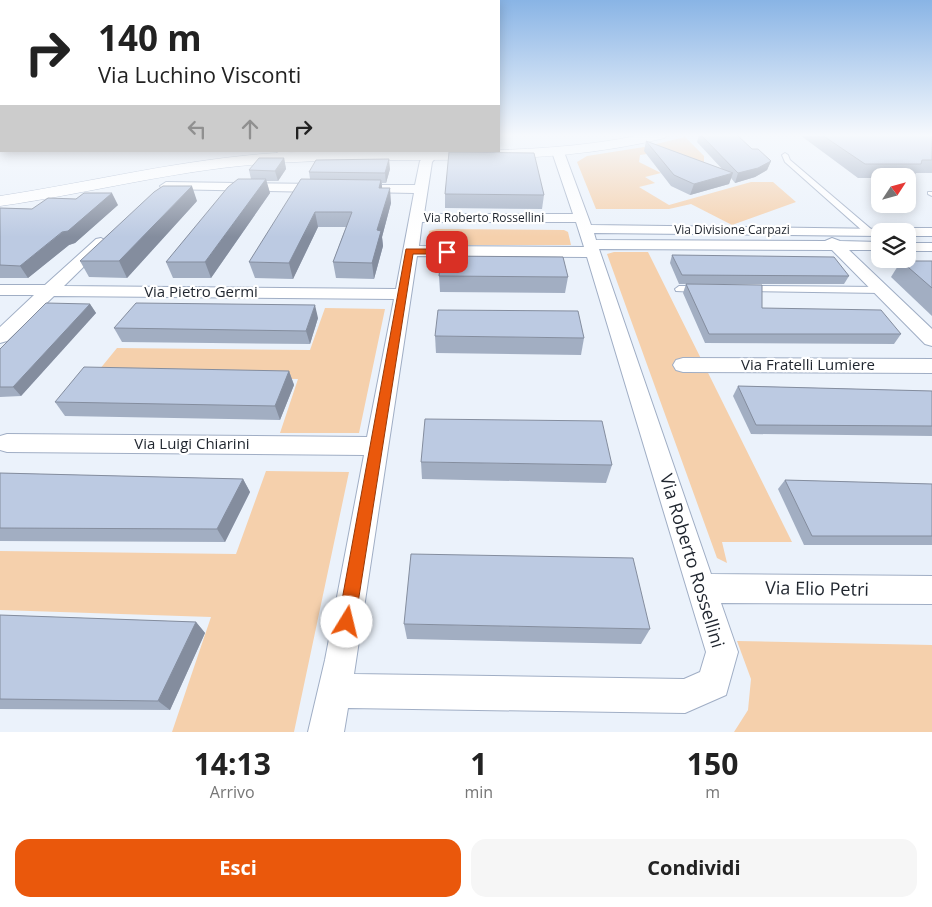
<!DOCTYPE html>
<html lang="it">
<head>
<meta charset="utf-8">
<style>
  :root { --surface:#fff; --page:#f6f6f6; --text:#222; --muted:#767676; --accent:#ea580c }
  body { margin:0; font-family:"Open Sans",sans-serif; background:var(--page); color:var(--text); height:100vh; display:flex; flex-direction:column; font-size:19px; white-space:nowrap }
  * { box-sizing:border-box; margin:0 }
  p { font-size:16px; color:var(--muted) }
  .icon { flex:none; width:28px; height:28px; fill:none; stroke:currentColor; stroke-width:2; stroke-linecap:round; stroke-linejoin:round }
  .map { position:relative; height:732px; overflow:hidden }
  .details { display:flex; flex-direction:column; background:var(--surface); flex:1 }
  .details>* { flex:none }
  .guide { position:absolute; left:0px; top:0px; width:500px; height:152px; box-shadow:0 2px 12px #0003; background:#fff; color:var(--text); overflow:hidden }
  .needle { width:32px; rotate:54deg }
  .buttons { position:absolute; left:871px; top:168px; display:grid; gap:10px }
  .buttons a { display:grid; place-items:center; width:45px; height:45px; border-radius:10px; background:var(--surface); box-shadow:0 2px 12px #0003; font-size:25px }
  .pin { position:absolute; display:grid; place-items:center; width:42px; height:42px; color:#fff; margin:-21px; border-radius:10px; box-shadow:0 2px 8px #0006 }
  .me { position:absolute; width:55px; margin:-28px; rotate:9deg; stroke-linejoin:round; filter:drop-shadow(0 0 4px #0008) }
  .turn { display:flex; align-items:center; gap:18px; height:105px; padding:0 15px; font-size:22px }
  .turn .icon { width:65px; height:65px; stroke-width:2.5 }
  .turn b { display:block; font-size:35px; line-height:42px }
  .lanes { display:flex; align-items:center; height:48px; padding:0 15px; background:#0003; justify-content:center; gap:25px; direction:ltr }
  .lanes .off { opacity:.35 }
  .eta { display:flex; justify-content:space-evenly; align-items:center; height:85px; text-align:center }
  .eta b { font-size:30px; font-weight:700; line-height:35px }
  .cta { display:flex; gap:10px; margin-top:auto; padding:10px 15px }
  .cta a { flex:1; height:58px; border-radius:15px; background:var(--accent); color:#fff; font-size:20px; font-weight:700; line-height:58px; text-align:center }
  .cta a+a { background:var(--page); color:var(--text) }
  .map>svg:first-child { display:block }
  .green { fill:#f5d0ac }
  .lines { fill:none; stroke-linecap:round; stroke-linejoin:round }
  .service-casing { stroke:#a0aec5; stroke-width:2 }
  .minor-casing { stroke:#a0aec5; stroke-width:2 }
  .secondary-casing { stroke:#a0aec5; stroke-width:1 }
  .service { fill:#fff; fill-rule:evenodd }
  .minor { fill:#fff; fill-rule:evenodd }
  .secondary { fill:#fff; fill-rule:evenodd }
  .wall { fill:#a2aec2 }
  .shaded-wall { fill:#848d9e }
  .building { fill:#bccae2; stroke:#848d9e }
  .route { fill:#ea580c; stroke:#983908 }
  .labels { text-anchor:middle; stroke-width:4.5; stroke-linejoin:round; paint-order:stroke }
  .far-street-label { font-size:12px; fill:#1f252e; stroke:#fff }
  .street-label { font-size:15px; fill:#1f252e; stroke:#fff }
  .near-street-label { font-size:18px; fill:#1f252e; stroke:#fff }
</style>
</head>
<body>
<div class="map">
<svg width="932" height="732" viewBox="0 0 932 732">
  <rect width="100%" height="100%" fill="#ebf2fb"/>
  <g class="green">
    <path d="M685,137L704,156V164L660,152L640,155L639,162L661,173L645,177L655,183L639,187L669,205L751,182H773L796,202L732,225L691,204L669,209H596L577,162L587,156L644,147Z"/>
    <path d="M437,229L564,230L568,232L571,245H432L428,243L429,231Z"/>
    <path d="M614,252H648L792,542H722L727,563L717,558L607,254Z"/>
    <path d="M325,308L385,309L359,433H280L298,379L95,375L117,348L310,350Z"/>
    <path d="M266,471L349,472L294,732H172L211,617L0,610V551L236,554Z"/>
    <path d="M737,641L932,645V732H734L748,710L751,679Z"/>
  </g>
  <g class="lines">
    <defs>
      <g id="service">
        <path d="M299,151L282,154L279,159L274,158L278,152Z"/>
        <path d="M785,153L788,155L790,160L871,229V233H865L785,162L782,155Z"/>
        <path d="M928,192H932V196L928,194Z"/>
        <path d="M679,286H698L702,289L698,292L676,291L675,289Z"/>
        <path d="M750,286L881,287L885,290L881,293L747,291L746,289Z"/>
      </g>
      <g id="minor">
        <path d="M558,149L564,152L591,225L885,229L887,231H880V236L594,233L596,240L825,241L832,238L840,241L880,242V250H849L932,329V346L925,344L832,250L599,249L711,574L932,576V604L721,603L738,652L726,695L685,713L348,708L344,732H308L325,660L364,455L7,452L0,450V436L7,434L367,437L394,299L54,296L7,341L0,343V327L34,295H0V285H45L96,239L101,238L108,242L106,245L64,286L396,289L414,193L363,192L359,191L357,188L359,185H415L420,161L427,154L425,151H437L439,154L432,162L424,214H573L552,152ZM422,222H576L584,247L419,246ZM417,256L587,257L706,652L700,672L684,679L354,674Z"/>
        <path d="M166,182L322,184L328,188L322,192L162,189L160,186Z"/>
        <path d="M908,228H932V236H908V231H901Z"/>
        <rect x="908" y="243" width="24" height="8"/>
        <path d="M683,358L932,359V373L683,372L676,370L673,365L676,360Z"/>
      </g>
      <path id="secondary" d="M641,135H667L665,138C537,170 407,155 277,163C183,168 92,193 0,206V196C92,182 183,159 276,153C399,146 520,160 641,135Z"/>
    </defs>
    <use href="#service" class="service-casing"/>
    <use href="#minor" class="minor-casing"/>
    <use href="#secondary" class="secondary-casing"/>
    <use href="#service" class="service"/>
    <use href="#minor" class="minor"/>
    <use href="#secondary" class="secondary"/>
  </g>
  <g class="wall">
    <path d="M699,135H737L752,149L771,161L767,170L755,177L735,183L731,178L729,184L690,195L671,186L644,151L646,141L723,170L697,142Z"/>
    <path d="M800,135H932V173H916L913,178H908V176H880V178H858Z"/>
    <path d="M284,158L286,169L278,181H266L270,193L211,278H173L166,262L251,179L249,170Z"/>
    <path d="M390,169L386,183H382V188L391,203L382,237L383,246L374,279L336,278L333,262L346,227H318L293,279L255,278L249,262L310,179L309,172Z"/>
    <path d="M445,194L544,195L542,209L445,208Z"/>
    <path d="M197,201L127,278L89,277L80,261Z"/>
    <path d="M118,205L75,243L69,245L28,278H0V208L32,209Z"/>
    <path d="M672,255L849,276L844,284H686L762,308L901,334L894,344L705,343L683,293L686,284H679L670,263Z"/>
    <path d="M901,261H932V316L891,277Z"/>
    <path d="M439,276L568,277L565,293L440,292Z"/>
    <path d="M90,304L96,313L21,396L0,397V349Z"/>
    <path d="M318,318L310,344L122,342L114,328Z"/>
    <path d="M435,336L584,338L581,355L436,353Z"/>
    <path d="M289,371L294,385L280,420L65,416L55,402Z"/>
    <path d="M738,386L932,391V436L751,434L733,396Z"/>
    <path d="M421,462L612,465L606,483L422,479Z"/>
    <path d="M0,473L243,479L250,492L225,542L0,541Z"/>
    <path d="M785,480L932,484V545H804L778,489Z"/>
    <path d="M0,615L196,622L205,633L170,710L0,709Z"/>
    <path d="M404,624L650,629L641,644L407,639Z"/>
  </g>
  <g class="shaded-wall">
    <path d="M284,158L286,169L278,181L275,171Z"/>
    <path d="M389,159L390,169L386,183L385,173Z"/>
    <path d="M771,161L767,170L755,177L735,183L738,173Z"/>
    <path d="M733,173L729,184L690,195L694,184Z"/>
    <path d="M266,179L270,193L211,278L205,262Z"/>
    <path d="M381,180L383,194L379,188Z"/>
    <path d="M192,186L197,201L127,278L119,261Z"/>
    <path d="M390,188L391,203L382,237L383,246L374,279L372,263L377,230Z"/>
    <path d="M112,193L118,205L75,243L69,245L28,278L20,266Z"/>
    <path d="M315,212L318,227L293,279L289,263Z"/>
    <path d="M90,304L96,313L21,396L13,387Z"/>
    <path d="M315,305L318,318L310,344L306,331Z"/>
    <path d="M289,371L294,385L280,420L275,406Z"/>
    <path d="M243,479L250,492L225,542L217,529Z"/>
    <path d="M196,622L205,633L170,710L158,701Z"/>
  </g>
  <g class="building">
    <path d="M701,135H737L752,149H758L771,161L758,168L738,173Z"/>
    <path d="M822,135H932V160H922L921,164H865Z"/>
    <path d="M646,141L733,173L694,184L674,175Z"/>
    <path d="M449,152L534,153L544,195L445,194Z"/>
    <path d="M259,158H284L275,171L249,170Z"/>
    <path d="M389,159L385,173L309,172L316,160Z"/>
    <path d="M238,179H266L205,262H166L228,187Z"/>
    <path d="M301,179L381,180L379,188H390L377,230L381,231L372,263L333,262L352,212H315L289,263L249,262Z"/>
    <path d="M163,186H192L119,261H80L154,192Z"/>
    <path d="M84,193H112L68,231L62,232L20,266L0,265V208L32,209L48,198L76,199Z"/>
    <path d="M672,255L834,257L849,276L682,275Z"/>
    <path d="M441,256L563,257L568,277L439,276Z"/>
    <path d="M901,261H932V288Z"/>
    <path d="M686,284L762,285V308L881,310L901,334H709Z"/>
    <path d="M46,303L90,304L13,387H0V349Z"/>
    <path d="M136,303L315,305L306,331L114,328Z"/>
    <path d="M438,310L578,311L584,338L435,336Z"/>
    <path d="M84,367L289,371L275,406L55,402Z"/>
    <path d="M738,386L932,391V426L756,425Z"/>
    <path d="M425,419L602,421L612,465L421,462Z"/>
    <path d="M0,473L243,479L217,529L0,528Z"/>
    <path d="M785,480L932,484V536H812Z"/>
    <path d="M411,554L633,558L650,629L404,624Z"/>
    <path d="M0,615L196,622L158,701L0,699Z"/>
  </g>
  <linearGradient id="sky" x2="0" y2="1"><stop stop-color="#89b4e5"/><stop offset="0.57" stop-color="#f6f9fd"/><stop offset="1" stop-color="#f6f9fd" stop-opacity="0"/></linearGradient>
  <rect width="932" height="237" fill="url(#sky)"/>
  <path class="route" d="M406,249H447L451,252L447,254H413L355,622L353,628L347,631L340,628L338,622Z"/>
  <g class="labels">
    <g class="far-street-label">
      <text x="484" y="222">Via Roberto Rossellini</text>
      <text x="732" y="234">Via Divisione Carpazi</text>
    </g>
    <g class="street-label">
      <text x="201" y="297">Via Pietro Germi</text>
      <text x="808" y="370">Via Fratelli Lumiere</text>
      <text x="192" y="449">Via Luigi Chiarini</text>
    </g>
    <g class="near-street-label">
      <text transform="translate(692 561) rotate(73)" y="6">Via Roberto Rossellini</text>
      <text transform="translate(817 589) rotate(1)" y="6">Via Elio Petri</text>
    </g>
  </g>
</svg>
<div class="buttons">
<a><svg class="needle" viewBox="-14 -14 28 28"><path d="M0-13l5 13h-10z" fill="#e53935"/><path d="M0 13l5-13h-10z" fill="#767676"/></svg></a>
<a><svg class="icon" aria-label="layers" viewBox="0 0 24 24"><path d="M12 4l9 5-9 5-9-5zM3 14l9 5 9-5"/></svg></a>
</div>
<div class="pin" style="left:447px;top:252px;background:#d93025"><svg class="icon" aria-label="arrive" viewBox="0 0 24 24"><path d="M6 21V4h12l-3 4 3 4H6"/></svg></div>
<svg class="me" style="left:347px;top:622px" viewBox="-20 -20 40 40"><circle r="19" fill="#fff"/><path d="M0-13L10 11 0 6-10 11z" fill="#ea580c"/></svg>
<div class="guide">
<div class="turn"><svg class="icon" aria-label="right" viewBox="0 0 24 24"><path d="M7 20v-9h11M14 6l5 5-5 5"/></svg><div><b>140 m</b>Via Luchino Visconti</div></div>
<div class="lanes"><svg class="icon off" aria-label="left" viewBox="0 0 24 24"><path d="M17 20v-9H6M10 6l-5 5 5 5"/></svg><svg class="icon off" aria-label="ahead" viewBox="0 0 24 24"><path d="M12 20V5M6 11l6-6 6 6"/></svg><svg class="icon" aria-label="right" viewBox="0 0 24 24"><path d="M7 20v-9h11M14 6l5 5-5 5"/></svg></div>
</div>
</div>
<section class="details">
<div class="eta">
<div><b>14:13</b><p>Arrivo</p></div>
<div><b>1</b><p>min</p></div>
<div><b>150</b><p>m</p></div>
</div>
<div class="cta"><a>Esci</a><a>Condividi</a></div>
</section>
</body>
</html>
